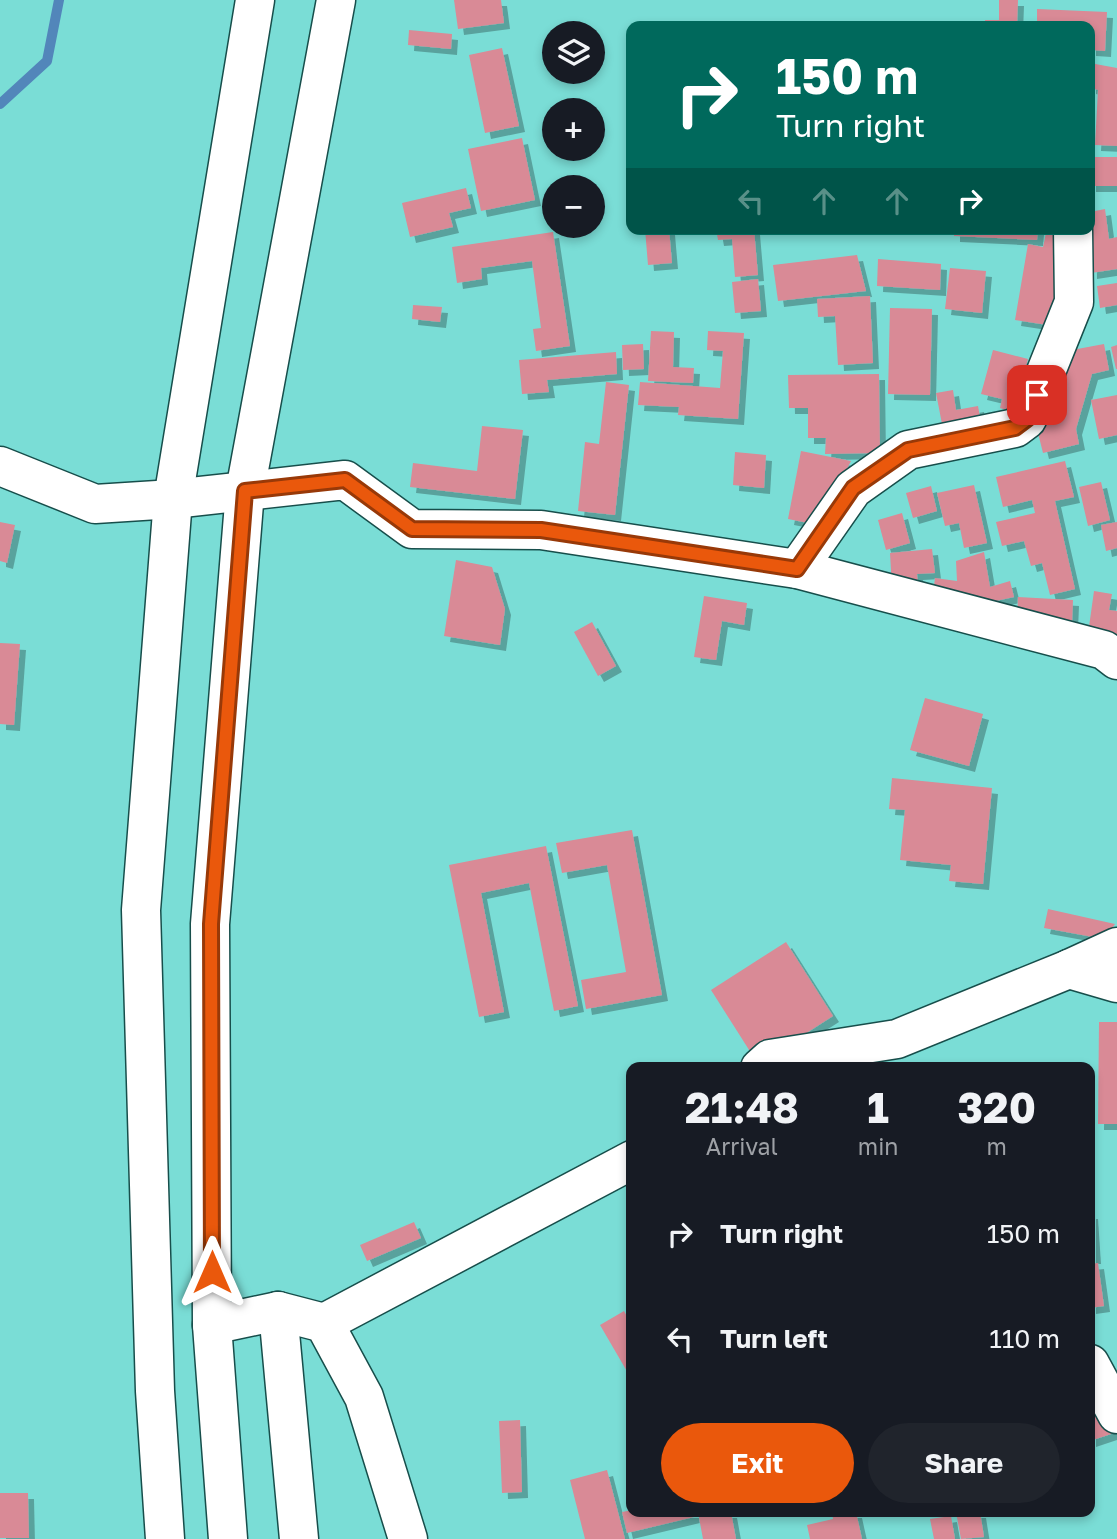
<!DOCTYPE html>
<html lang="en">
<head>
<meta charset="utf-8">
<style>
  :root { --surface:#171b24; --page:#20242c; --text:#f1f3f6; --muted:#9ea1a6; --accent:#ea580c }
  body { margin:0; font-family:"Golos Text",sans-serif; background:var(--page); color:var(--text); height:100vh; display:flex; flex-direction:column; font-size:26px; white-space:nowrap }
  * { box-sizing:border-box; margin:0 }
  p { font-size:23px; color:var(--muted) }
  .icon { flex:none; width:38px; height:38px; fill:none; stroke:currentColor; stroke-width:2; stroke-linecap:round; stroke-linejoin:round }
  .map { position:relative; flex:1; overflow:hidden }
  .side { position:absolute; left:626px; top:1062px; width:469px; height:455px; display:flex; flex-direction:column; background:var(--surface); border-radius:14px; box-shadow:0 4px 10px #0003 }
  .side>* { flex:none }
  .top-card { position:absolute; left:626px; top:21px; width:469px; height:214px; border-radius:14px; box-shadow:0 4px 10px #0003; background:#00695c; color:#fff; overflow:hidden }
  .tools { position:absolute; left:542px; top:21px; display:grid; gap:14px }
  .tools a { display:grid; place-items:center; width:63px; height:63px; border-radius:50%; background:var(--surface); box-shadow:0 4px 10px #0003; font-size:35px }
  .pin { position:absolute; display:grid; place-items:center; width:60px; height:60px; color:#fff; margin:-30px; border-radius:14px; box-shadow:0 4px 10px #0006 }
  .me { position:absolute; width:77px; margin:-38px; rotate:0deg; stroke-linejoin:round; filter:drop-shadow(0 0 5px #0008) }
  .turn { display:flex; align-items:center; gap:24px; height:147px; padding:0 35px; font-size:32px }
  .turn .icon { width:91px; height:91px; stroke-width:2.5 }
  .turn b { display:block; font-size:49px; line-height:60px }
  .lanes { display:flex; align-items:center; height:66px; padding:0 35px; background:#0003; justify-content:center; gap:35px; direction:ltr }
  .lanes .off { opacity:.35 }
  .eta { display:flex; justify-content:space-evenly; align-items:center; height:119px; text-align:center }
  .eta b { font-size:42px; font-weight:700; line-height:49px }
  .primary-button { display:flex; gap:14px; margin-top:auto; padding:14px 35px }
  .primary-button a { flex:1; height:80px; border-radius:42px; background:var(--accent); color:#fff; font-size:28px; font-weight:700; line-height:80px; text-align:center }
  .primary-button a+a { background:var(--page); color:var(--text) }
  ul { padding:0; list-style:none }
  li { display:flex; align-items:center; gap:21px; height:105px; padding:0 35px }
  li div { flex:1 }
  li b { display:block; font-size:26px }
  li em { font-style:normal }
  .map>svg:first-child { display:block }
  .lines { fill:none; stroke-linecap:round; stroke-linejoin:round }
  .stream { stroke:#5286ba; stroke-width:10 }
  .building { fill:#d98a96; filter:url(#shadow) }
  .street-casing { stroke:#174e4b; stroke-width:41 }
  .secondary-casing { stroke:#174e4b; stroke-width:41 }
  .street { stroke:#fff; stroke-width:38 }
  .secondary { stroke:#fff; stroke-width:38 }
  .route-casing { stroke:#983908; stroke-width:18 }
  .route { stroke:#ea580c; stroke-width:12 }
</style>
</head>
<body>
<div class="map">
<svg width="1117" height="1539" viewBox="0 0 1117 1539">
  <defs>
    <filter id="shadow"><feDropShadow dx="6" dy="6" stdDeviation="0" flood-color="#0004"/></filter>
  </defs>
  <rect width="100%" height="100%" fill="#7addd6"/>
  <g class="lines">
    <path class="stream" d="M0,104L47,61L59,0"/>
  </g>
  <g class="building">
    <path d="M454,0H501L504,23L458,29Z"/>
    <path d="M999,0H1018L1017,26H985V20H999Z"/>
    <path d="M1037,9L1107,12L1105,51L1090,50V26H1037Z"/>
    <path d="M409,30L452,34L451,49L408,45Z"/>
    <path d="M502,48L519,126L485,133L469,55Z"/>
    <path d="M1090,63L1117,68V146L1095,145L1098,90L1090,88Z"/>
    <path d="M522,138L535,200L481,211L468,149Z"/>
    <rect x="1090" y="157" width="27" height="29"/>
    <path d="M466,188L471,208L449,213L453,227L410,237L402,203Z"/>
    <path d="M1105,209L1109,239L1117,237V269L1091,273L1090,212Z"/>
    <path d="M645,229H669L672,263L648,265Z"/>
    <path d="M716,229H754L758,275L735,277L732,239L718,240Z"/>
    <path d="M954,229H1038L1037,240L954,236Z"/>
    <path d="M553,232L570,346L536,351L533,329L541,328L532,261L481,268L482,279L457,283L452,247Z"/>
    <path d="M1046,233L1061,235L1054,326L1015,320L1028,244L1043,247Z"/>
    <path d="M857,255L866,291L778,301L773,265Z"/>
    <path d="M878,259L941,264L940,290L877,286Z"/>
    <path d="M950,268L986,271L982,313L945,309Z"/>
    <path d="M758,279L761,311L735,313L732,282Z"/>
    <path d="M1117,283V305L1100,308L1097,286Z"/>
    <path d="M870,296L873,363L838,365L835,316L818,317L817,299Z"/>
    <path d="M413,305L442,307L440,322L412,319Z"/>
    <path d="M890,308L932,309L930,395L888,394Z"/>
    <path d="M651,331L674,332L673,367L694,368L693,383L648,381Z"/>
    <path d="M708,331L744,333L738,419L678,415L679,407L638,405L640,382L720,388L723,351L707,350Z"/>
    <path d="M643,344L644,369L623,370L622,345Z"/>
    <path d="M1104,344L1109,370L1092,374L1076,429L1079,444L1043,453L1036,425L1051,421L1072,350Z"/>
    <path d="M1117,345V369H1116L1111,347Z"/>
    <path d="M993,350L1028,359L1013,412L1000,408L1002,399L981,394Z"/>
    <path d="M616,352L617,374L547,380L549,392L522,394L519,360Z"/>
    <path d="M879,374L880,453L825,454L826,438H808V408H789L788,375Z"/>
    <path d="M606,382L629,385L615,515L578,511L585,442L599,444Z"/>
    <path d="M953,390L956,410L978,406L980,417L942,424L936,393Z"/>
    <path d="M1117,395V435L1099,439L1091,400Z"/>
    <path d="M482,426L523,430L515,499L410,487L413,463L477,471Z"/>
    <path d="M801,451L851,461L818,525L788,519Z"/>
    <path d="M735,452L766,455L764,488L733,485Z"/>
    <path d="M1065,461L1074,497L1055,501L1075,589L1050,595L1042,563L1031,566L1024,541L1002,546L996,522L1035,513L1032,500L1003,507L996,477Z"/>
    <path d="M1101,482L1110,520L1088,526L1079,487Z"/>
    <path d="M974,485L987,543L964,548L959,523L945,526L937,493Z"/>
    <path d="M931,486L937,511L913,518L906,493Z"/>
    <path d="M902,513L910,543L886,550L878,520Z"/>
    <path d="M0,522L15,525L7,563L0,561Z"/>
    <path d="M1117,522V548L1106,551L1101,525Z"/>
    <path d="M932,549L935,573L917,574L919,593L892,588L890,553Z"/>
    <path d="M984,552L990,587L1010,581L1014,597L991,602L933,594L935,578L957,581L956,561Z"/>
    <path d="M456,560L492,567L505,609L500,645L444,636Z"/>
    <path d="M1094,591L1112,594L1109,610L1117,611V638L1088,634Z"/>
    <path d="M704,596L747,603L744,625L722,621L716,660L694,657Z"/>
    <path d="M1018,597L1073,600L1072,624L1017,620Z"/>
    <path d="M592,622L616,666L598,676L574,632Z"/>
    <path d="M0,643L20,644L14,725L0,724Z"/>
    <path d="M925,698L983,714L969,766L910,750Z"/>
    <path d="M892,778L992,788L983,884L949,881L951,865L900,860L905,810L889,809Z"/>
    <path d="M632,830L662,995L586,1009L581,980L626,972L607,865L562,873L556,843Z"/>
    <path d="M546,846L578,1006L554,1011L529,883L481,893L504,1012L479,1017L449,865Z"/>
    <path d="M1048,909L1115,924L1104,939L1044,928Z"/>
    <path d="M786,942L833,1016L758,1064L711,990Z"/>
    <path d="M1099,1022H1117V1124H1098Z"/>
    <path d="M1090,1213H1092L1095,1258H1090Z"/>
    <path d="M414,1222L421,1238L367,1261L360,1245Z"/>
    <path d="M1098,1263L1104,1306L1090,1308V1264Z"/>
    <path d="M624,1311L632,1325V1380L600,1325Z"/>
    <path d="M1110,1406L1117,1432L1090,1441V1413Z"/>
    <path d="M520,1420L522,1492L502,1493L499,1421Z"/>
    <path d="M607,1470L625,1539H585L570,1480Z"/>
    <path d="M0,1493H28L29,1538H0Z"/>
    <path d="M632,1510V1512H693L694,1517L627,1533L622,1512Z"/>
    <path d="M698,1512H731L736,1539H703Z"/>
    <path d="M832,1512H856L862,1539H810L807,1525L833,1519Z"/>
    <path d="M956,1512H980L984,1537L961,1539Z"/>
    <path d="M951,1516L955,1539H934L930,1519Z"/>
  </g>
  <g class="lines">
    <defs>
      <g id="street">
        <path d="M0,466L95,504L173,499L345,480L412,529L541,530L797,569L1104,650L1117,660"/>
        <path d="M797,569L853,489L908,450L1015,428L1027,419L1074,302L1073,229"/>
        <path d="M1069,969L1117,983"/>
        <path d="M760,1068L770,1059L897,1039L1069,969L1117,947"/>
        <path d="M278,1311L299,1539"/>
        <path d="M324,1323L632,1160"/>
        <path d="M1090,1364L1117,1414"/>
      </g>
      <g id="secondary">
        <path d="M212,1325L278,1311L324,1323L364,1397L408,1539"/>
        <path d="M165,1539L155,1391L141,910L173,499L255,0"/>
        <path d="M228,1539L212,1325L210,924L245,491L336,0"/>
      </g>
    </defs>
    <use href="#street" class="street-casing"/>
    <use href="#secondary" class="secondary-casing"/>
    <use href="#street" class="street"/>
    <use href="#secondary" class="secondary"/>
  </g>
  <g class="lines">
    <defs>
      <path id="route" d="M212,1272L211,924L245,491L345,480L412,529L541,530L797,569L853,488L908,450L1015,428L1027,419L1037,395"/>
    </defs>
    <use href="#route" class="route-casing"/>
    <use href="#route" class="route"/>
  </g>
</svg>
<div class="tools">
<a><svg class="icon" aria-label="layers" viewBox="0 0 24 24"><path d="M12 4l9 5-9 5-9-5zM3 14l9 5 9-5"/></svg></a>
<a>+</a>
<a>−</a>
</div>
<div class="pin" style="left:1037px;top:395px;background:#d93025"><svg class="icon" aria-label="arrive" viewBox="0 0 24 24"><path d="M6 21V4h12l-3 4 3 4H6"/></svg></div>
<svg class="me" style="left:212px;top:1272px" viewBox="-20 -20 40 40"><path d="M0-17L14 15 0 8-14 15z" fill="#ea580c" stroke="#fff" stroke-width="4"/></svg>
<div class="top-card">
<div class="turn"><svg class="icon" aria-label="right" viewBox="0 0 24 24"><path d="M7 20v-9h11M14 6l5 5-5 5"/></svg><div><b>150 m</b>Turn right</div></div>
<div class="lanes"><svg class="icon off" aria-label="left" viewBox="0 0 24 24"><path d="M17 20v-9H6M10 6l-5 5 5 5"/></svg><svg class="icon off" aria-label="ahead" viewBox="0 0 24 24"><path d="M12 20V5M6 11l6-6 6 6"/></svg><svg class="icon off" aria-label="ahead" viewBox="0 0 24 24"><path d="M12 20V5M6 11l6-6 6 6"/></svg><svg class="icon" aria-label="right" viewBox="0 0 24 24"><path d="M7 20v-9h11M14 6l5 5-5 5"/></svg></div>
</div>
<section class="side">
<div class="eta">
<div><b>21:48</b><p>Arrival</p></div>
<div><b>1</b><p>min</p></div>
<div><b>320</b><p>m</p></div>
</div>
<ul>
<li><svg class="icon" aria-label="right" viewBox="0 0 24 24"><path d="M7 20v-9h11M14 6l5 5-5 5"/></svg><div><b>Turn right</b></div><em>150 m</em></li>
<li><svg class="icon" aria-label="left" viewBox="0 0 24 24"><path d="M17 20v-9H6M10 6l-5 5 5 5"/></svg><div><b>Turn left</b></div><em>110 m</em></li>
</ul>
<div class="primary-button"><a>Exit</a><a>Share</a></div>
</section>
</div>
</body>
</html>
